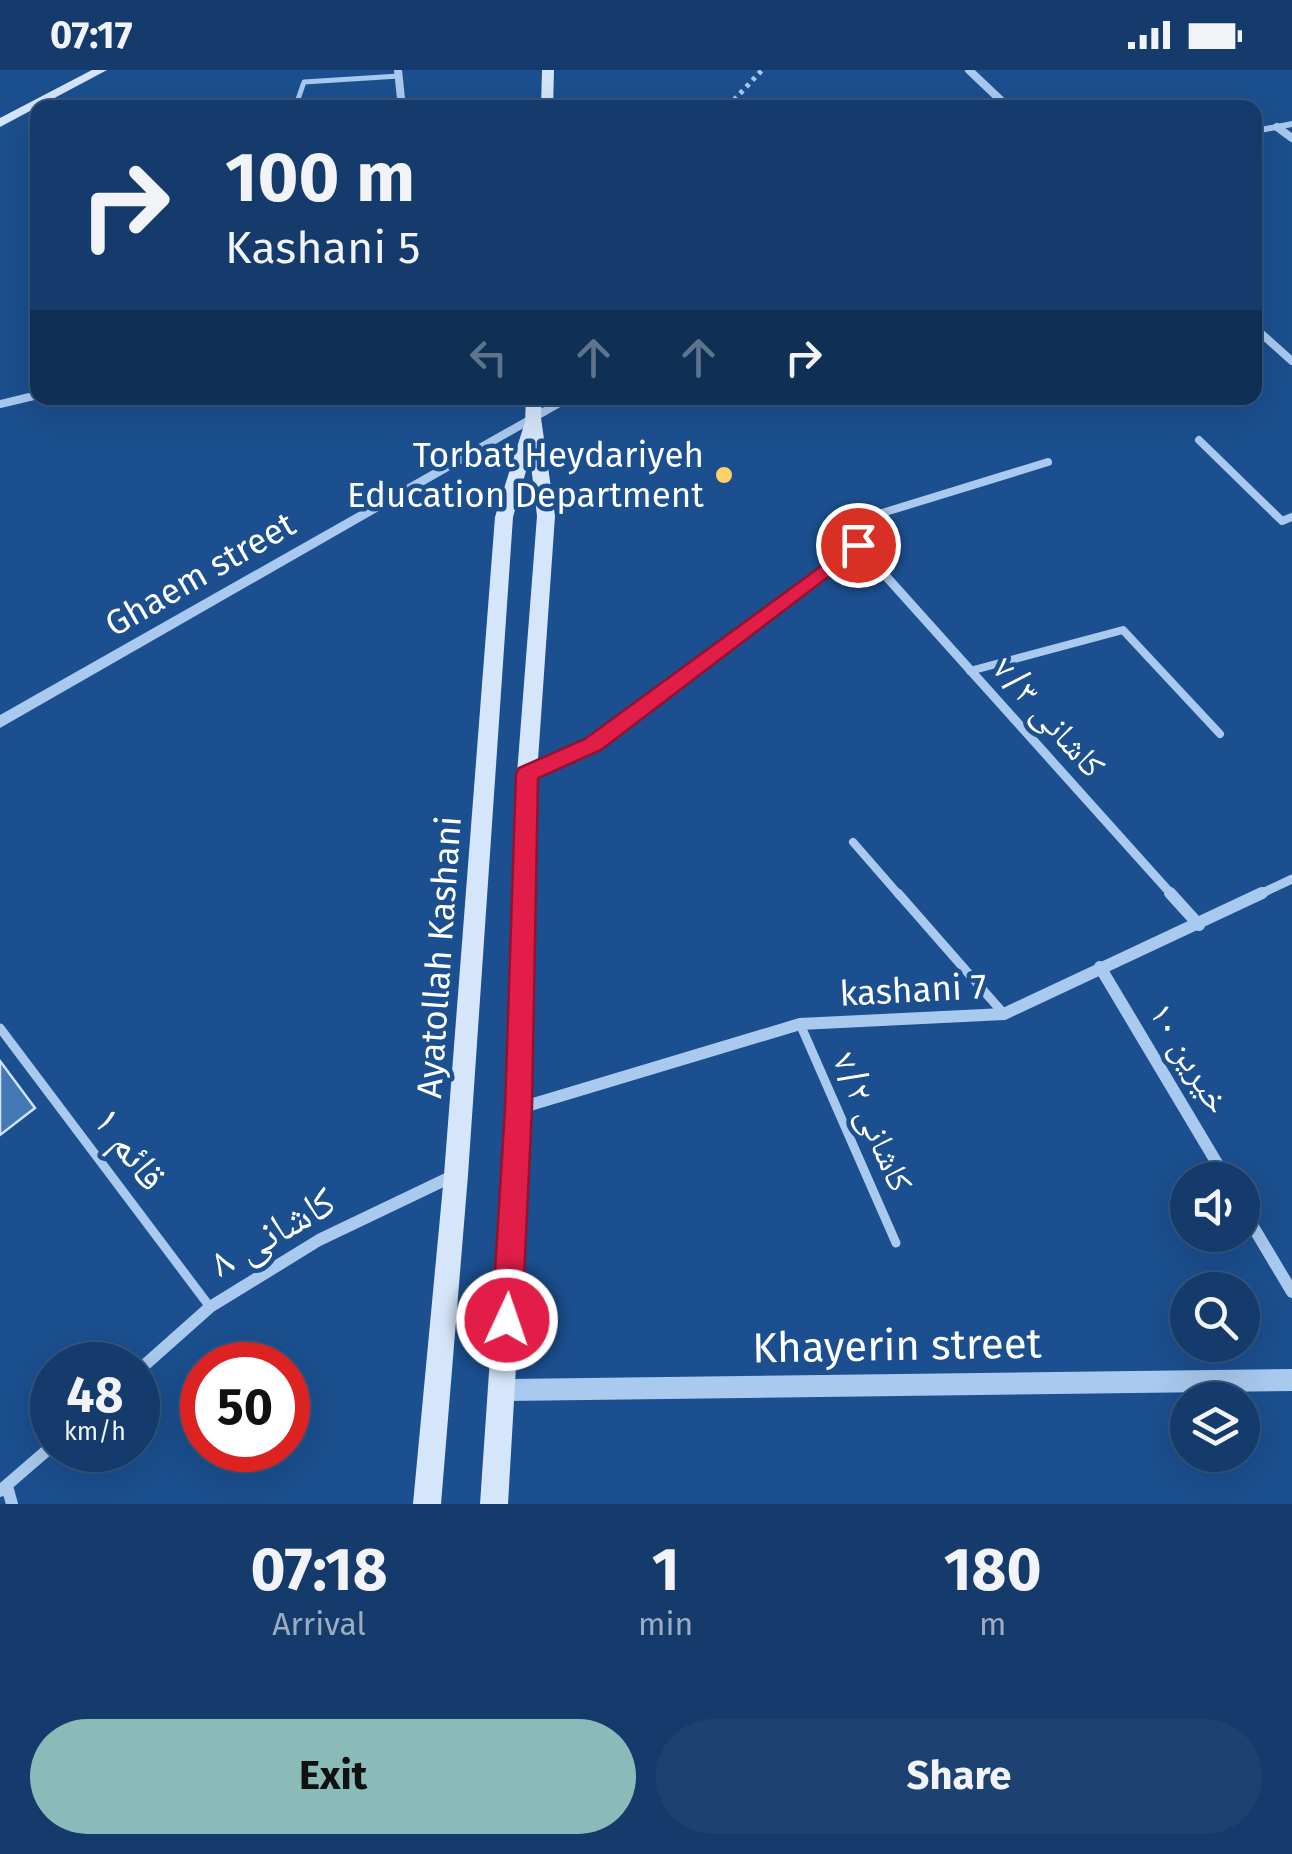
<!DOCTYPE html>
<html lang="en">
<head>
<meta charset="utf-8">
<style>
  :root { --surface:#143b6b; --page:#1d4271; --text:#f1f3f6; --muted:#9dadc1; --line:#33557e; --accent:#8bbbb9 }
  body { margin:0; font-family:"Fira Sans","Noto Naskh Arabic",sans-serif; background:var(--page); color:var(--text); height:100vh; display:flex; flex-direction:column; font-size:38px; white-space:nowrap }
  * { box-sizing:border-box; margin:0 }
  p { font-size:32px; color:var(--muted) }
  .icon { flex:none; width:55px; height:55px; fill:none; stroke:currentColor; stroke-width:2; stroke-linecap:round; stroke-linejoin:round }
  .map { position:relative; height:1434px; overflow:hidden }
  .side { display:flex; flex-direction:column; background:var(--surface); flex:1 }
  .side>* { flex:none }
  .hud { position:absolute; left:30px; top:30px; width:1232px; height:305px; border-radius:20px; box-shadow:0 10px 40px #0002,0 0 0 2px var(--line); background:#143b6b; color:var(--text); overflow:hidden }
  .controls { position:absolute; left:1170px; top:1092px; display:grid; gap:20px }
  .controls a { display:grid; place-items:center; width:90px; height:90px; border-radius:50%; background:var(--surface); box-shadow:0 10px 40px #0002,0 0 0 2px var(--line); font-size:50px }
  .speed { position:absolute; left:30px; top:1272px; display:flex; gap:20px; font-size:50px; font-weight:700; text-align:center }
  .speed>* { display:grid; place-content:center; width:130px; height:130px; border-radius:50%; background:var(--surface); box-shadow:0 10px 40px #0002,0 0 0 2px var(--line); line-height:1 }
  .speed small { font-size:25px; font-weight:400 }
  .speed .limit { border:15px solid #d22; background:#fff; color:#111 }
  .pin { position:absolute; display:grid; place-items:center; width:85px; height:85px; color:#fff; margin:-42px; border:5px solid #fff; border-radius:50%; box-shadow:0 2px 10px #0007 }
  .me { position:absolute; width:110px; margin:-55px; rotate:3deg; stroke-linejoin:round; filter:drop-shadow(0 0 8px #0008) }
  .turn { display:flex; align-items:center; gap:35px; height:210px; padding:0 30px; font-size:45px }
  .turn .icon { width:130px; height:130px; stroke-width:2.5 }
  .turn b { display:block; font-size:70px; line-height:85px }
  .lanes { display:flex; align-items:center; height:95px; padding:0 30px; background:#0003; justify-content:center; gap:50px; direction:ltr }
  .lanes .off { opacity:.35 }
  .eta { display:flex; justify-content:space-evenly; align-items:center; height:170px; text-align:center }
  .eta b { font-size:60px; font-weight:700; line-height:70px }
  .cta { display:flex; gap:20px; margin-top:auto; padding:20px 30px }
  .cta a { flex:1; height:115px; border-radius:60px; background:var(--accent); color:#111; font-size:40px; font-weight:700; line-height:115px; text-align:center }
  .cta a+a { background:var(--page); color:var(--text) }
  .status { display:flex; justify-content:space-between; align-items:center; height:70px; padding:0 50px; background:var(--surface); direction:ltr }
  .status svg { height:28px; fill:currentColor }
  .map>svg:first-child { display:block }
  .building { fill:#4478b7; stroke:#cfe3fa; stroke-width:2.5 }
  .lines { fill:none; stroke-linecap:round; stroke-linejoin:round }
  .path { stroke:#a9c9ee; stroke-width:5; stroke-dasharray:4 5; stroke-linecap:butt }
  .service-far2 { stroke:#a9c9ee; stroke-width:5 }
  .service-far1 { stroke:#a9c9ee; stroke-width:8 }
  .service { stroke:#a9c9ee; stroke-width:9 }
  .minor-far2 { stroke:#a9c9ee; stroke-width:8 }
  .minor-far1 { stroke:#a9c9ee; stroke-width:9 }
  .minor { stroke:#a9c9ee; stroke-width:12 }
  .tertiary { fill:#a9c9ee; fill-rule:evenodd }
  .secondary { fill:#d6e6fa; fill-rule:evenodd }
  .route { fill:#e11d48; stroke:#92132f; stroke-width:2.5 }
  .poi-dot { fill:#ffd166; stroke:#1b4f8f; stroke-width:4 }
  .labels { text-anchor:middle; stroke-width:9; stroke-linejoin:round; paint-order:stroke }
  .poi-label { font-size:35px; fill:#fff; stroke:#1b4f8f; text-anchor:end }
  .street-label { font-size:35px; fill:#fff; stroke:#1b4f8f }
  .near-street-label { font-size:42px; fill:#fff; stroke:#1b4f8f }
</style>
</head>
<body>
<div class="status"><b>07:17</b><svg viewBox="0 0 49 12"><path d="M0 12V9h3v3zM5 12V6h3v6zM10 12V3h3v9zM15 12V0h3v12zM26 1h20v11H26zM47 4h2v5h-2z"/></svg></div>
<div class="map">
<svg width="1292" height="1434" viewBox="0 0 1292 1434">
  <rect width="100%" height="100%" fill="#1b4f8f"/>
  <path class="building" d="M0,991L35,1038L0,1065Z"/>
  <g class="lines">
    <path class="path" d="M734,30L762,0"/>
    <path class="service-far2" d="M295,38L304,12L399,6"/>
    <g class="service-far1">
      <path d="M1199,370L1282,451L1292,447"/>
      <path d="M858,475L882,443L1048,392"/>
      <path d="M970,601L1123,560L1220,664"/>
      <path d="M853,772L900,826"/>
    </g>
    <g class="service">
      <path d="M898,823L1004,944"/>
      <path d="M800,954L896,1173"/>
      <path d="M0,958L210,1237"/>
    </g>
    <g class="minor-far2">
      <path d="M398,0L402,38"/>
      <path d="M969,0L1009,38"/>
      <path d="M1277,57L1292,68"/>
      <path d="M1255,258L1292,291"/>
      <path d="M0,334L38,325"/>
    </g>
    <g class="minor-far1">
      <path d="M528,704L593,674L858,475L1173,826"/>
      <path d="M1256,826L1292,809"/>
    </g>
    <g class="minor">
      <path d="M1170,823L1199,855"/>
      <path d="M1100,897L1227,1110"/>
      <path d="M520,1038L800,954L1004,944L1262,823"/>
      <path d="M1242,1138L1292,1222"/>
      <path d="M138,1301L210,1237L319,1170L455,1105"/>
      <path d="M7,1416L12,1434"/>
      <path d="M0,1421L52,1376"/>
    </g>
    <g class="tertiary">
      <path d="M1292,51V57L1255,64V58Z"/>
      <path d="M560,328H576L0,658V645Z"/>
      <path d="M1292,1299V1321L503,1331L495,1328L491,1320L495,1312L503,1309Z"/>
    </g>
    <g class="secondary">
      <path d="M92,0H107L0,57V48Z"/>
      <path d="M542,0H554L553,38H541Z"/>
      <path d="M526,328H542L541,348L555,446L537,704L531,1038L508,1434H480L507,1038L517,704L537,446L530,387L513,447L468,1105L441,1434H413L444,1105L495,447L525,352Z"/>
    </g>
  </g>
  <path class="route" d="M858,469L865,470V479L601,680L538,708L532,1038L522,1250L517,1259L507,1263L497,1259L492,1250L505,1038L516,704L519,698L585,669Z"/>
  <circle class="poi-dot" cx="724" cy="405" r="10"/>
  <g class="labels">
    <g class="poi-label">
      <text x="704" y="397">Torbat Heydariyeh<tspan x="704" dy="40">Education Department</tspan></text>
    </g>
    <g class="street-label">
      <text transform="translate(200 504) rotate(-30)" y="12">Ghaem street</text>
      <text transform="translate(1049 647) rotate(48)" y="12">کاشانی ۷/۳</text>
      <text transform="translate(439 887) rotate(-86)" y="12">Ayatollah Kashani</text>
      <text transform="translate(913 920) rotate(-3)" y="12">kashani 7</text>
      <text transform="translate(1190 988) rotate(59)" y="12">خیرین ۱۰</text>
      <text transform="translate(873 1052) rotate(66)" y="12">کاشانی ۷/۲</text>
    </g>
    <g class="near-street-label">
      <text transform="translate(131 1078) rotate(53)" y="15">قائم ۱</text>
      <text transform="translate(272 1161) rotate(-30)" y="15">کاشانی ۸</text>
      <text transform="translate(897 1275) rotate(-1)" y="15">Khayerin street</text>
    </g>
  </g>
</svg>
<div class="controls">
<a><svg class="icon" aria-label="sound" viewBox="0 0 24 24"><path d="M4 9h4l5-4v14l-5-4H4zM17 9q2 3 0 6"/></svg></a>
<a><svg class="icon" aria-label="search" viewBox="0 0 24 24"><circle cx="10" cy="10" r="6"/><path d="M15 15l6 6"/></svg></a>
<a><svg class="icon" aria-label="layers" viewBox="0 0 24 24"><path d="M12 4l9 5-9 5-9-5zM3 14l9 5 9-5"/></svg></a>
</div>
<div class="speed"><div>48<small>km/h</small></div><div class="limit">50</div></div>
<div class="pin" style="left:858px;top:475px;background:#d93025"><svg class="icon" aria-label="arrive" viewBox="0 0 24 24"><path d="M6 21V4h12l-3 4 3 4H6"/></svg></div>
<svg class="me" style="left:507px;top:1250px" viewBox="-20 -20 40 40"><circle r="17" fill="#e11d48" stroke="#fff" stroke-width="3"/><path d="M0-11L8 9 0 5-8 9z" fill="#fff"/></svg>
<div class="hud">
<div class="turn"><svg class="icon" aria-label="right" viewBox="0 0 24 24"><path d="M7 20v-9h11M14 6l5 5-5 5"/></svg><div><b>100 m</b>Kashani 5</div></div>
<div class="lanes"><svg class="icon off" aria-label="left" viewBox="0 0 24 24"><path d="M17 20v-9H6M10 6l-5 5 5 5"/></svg><svg class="icon off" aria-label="ahead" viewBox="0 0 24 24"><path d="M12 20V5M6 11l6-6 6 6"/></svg><svg class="icon off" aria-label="ahead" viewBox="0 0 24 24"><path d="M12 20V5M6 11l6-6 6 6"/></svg><svg class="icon" aria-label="right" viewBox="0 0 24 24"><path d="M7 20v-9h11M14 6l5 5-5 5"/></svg></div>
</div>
</div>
<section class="side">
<div class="eta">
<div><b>07:18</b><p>Arrival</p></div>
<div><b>1</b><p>min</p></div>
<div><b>180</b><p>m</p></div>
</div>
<div class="cta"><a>Exit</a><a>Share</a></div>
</section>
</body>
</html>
